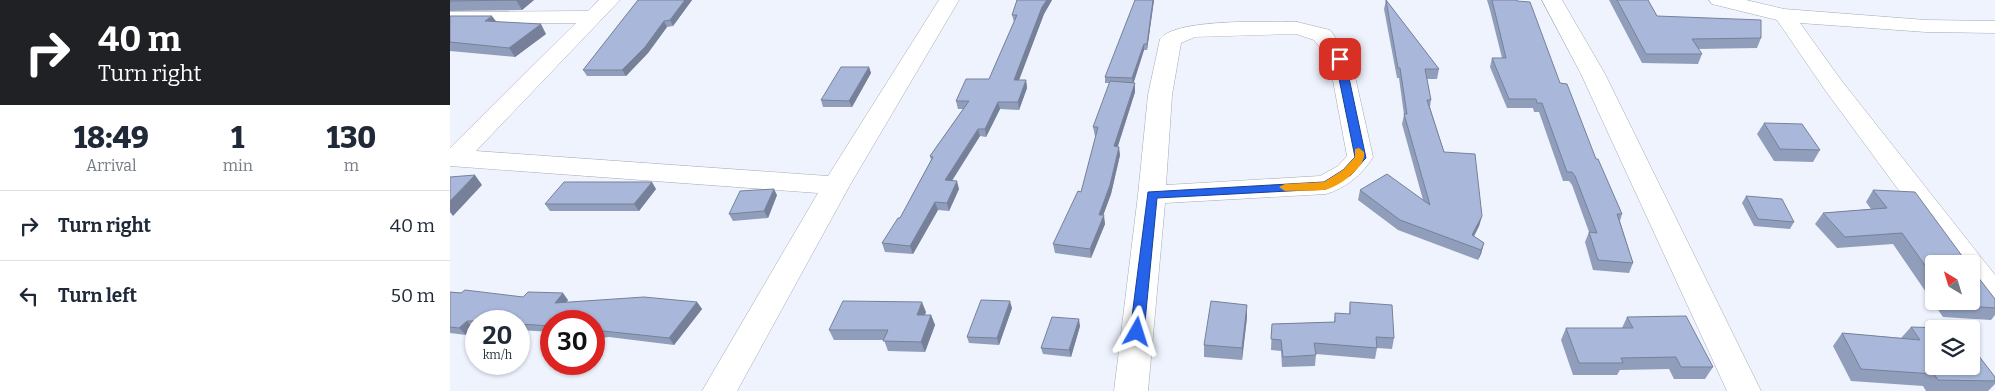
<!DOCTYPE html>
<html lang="en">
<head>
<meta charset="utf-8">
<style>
  :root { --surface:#fff; --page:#f6f6f7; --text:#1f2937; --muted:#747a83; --line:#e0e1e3 }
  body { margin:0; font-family:Bitter,serif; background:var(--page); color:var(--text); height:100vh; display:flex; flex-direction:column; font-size:19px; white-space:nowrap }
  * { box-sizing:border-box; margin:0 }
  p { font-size:16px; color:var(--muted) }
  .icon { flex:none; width:28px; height:28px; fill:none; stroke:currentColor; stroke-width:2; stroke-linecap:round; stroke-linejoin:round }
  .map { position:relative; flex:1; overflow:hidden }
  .drawer { display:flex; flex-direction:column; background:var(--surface); width:450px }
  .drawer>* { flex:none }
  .guide { background:#202124; color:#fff; overflow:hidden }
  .needle { width:32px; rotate:322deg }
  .buttons { position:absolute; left:1475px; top:255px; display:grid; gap:10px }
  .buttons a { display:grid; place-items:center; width:55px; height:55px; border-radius:5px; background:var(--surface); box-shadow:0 1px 4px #0004; font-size:25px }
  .speed { position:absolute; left:15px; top:310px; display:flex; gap:10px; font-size:25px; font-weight:700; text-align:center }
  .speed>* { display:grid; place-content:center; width:65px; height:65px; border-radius:50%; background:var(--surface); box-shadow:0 1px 4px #0004; line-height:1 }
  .speed small { font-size:12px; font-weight:400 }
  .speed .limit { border:8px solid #d22; background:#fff; color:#111 }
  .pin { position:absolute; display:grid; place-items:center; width:42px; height:42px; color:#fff; margin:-21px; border-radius:10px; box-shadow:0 2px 8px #0006 }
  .me { position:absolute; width:55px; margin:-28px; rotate:6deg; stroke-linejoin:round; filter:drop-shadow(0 0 4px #0008) }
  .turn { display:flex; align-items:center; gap:18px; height:105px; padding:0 15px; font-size:22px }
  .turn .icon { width:65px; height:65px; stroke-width:2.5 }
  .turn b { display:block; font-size:35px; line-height:42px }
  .eta { display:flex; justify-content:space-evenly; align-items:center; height:85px; text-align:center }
  .eta b { font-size:30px; font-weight:800; line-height:35px }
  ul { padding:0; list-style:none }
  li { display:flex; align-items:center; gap:15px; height:70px; padding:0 15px; border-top:1px solid var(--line) }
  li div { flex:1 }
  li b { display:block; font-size:19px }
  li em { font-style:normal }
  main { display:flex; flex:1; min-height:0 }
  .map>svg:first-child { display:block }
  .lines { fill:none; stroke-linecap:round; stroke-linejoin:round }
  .minor-casing { stroke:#a4a9b3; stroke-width:1 }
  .minor { fill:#fff; fill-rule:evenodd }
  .wall { fill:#919ebb }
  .shaded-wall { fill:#768199 }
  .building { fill:#a9b8da; stroke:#768199 }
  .route { fill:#2563eb; stroke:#184099 }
  .slow { fill:#f59e0b }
</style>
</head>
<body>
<main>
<section class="drawer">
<div class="guide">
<div class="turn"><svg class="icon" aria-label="right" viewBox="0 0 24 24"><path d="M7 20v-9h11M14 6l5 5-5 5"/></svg><div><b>40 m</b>Turn right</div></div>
</div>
<div class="eta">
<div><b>18:49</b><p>Arrival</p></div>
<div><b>1</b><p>min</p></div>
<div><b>130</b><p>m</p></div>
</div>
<ul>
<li><svg class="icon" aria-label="right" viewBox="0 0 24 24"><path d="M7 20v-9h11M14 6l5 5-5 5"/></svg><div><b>Turn right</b></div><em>40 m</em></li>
<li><svg class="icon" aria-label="left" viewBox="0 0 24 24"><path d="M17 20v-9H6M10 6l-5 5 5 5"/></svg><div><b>Turn left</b></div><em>50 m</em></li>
</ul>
</section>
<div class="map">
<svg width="1545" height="391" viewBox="0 0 1545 391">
  <rect width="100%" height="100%" fill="#eef3fe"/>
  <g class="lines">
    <defs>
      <g id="minor">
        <path d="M149,0H170L26,151L378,176L489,0H509L400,185L287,391H252L368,193L0,166V148L126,23L0,24V12L138,11Z"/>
        <path d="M1092,0H1112L1155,74L1311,391H1277L1131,74Z"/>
        <path d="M1259,0H1296L1334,9L1476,20L1545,21V33L1476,32L1350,23L1391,80L1545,275V309C1521,301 1521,286 1521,264H1503L1375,90L1327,20L1262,4Z"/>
        <path d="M847,22L880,30L901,59L923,157C912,175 896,188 876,194L715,203L698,391H664L688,195L698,95L710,39C725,18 820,22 847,22ZM846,34L864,40L879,59L897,156L888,166L870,176L716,185L722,95L731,43L745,37Z"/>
      </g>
    </defs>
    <use href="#minor" class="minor-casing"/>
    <use href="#minor" class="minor"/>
  </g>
  <g class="wall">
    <path d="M0,0H84L72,10L0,11Z"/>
    <path d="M188,0H242L223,26L217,27L198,53L176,76H137L133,70Z"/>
    <path d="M567,0H602L594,14L569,80H576L577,88L569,110L550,109L536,137L530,136L502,181L509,189L499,211L488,210L463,254L435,252L432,243L450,218L481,160L480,156L513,109H508L506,101L539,79L564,22L562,15Z"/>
    <path d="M704,0L697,50H694L683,83L685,92L668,146L670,155L661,194L653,215L655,224L641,258L605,253L603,244L631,192L646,136H645L643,127L660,83H655V77Z"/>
    <path d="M936,0L989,69L987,79H977L981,100L980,107L994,152L1032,216L1029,226L1024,236L1034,243L1031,254L1028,260L948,230L908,200L910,190L973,200L952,124L954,115L949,78H947L934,9Z"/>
    <path d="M1037,0H1067L1110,83L1172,214L1170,221L1183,263L1179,273L1143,270L1135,242L1139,232L1122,185L1119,181H1113L1089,112H1084L1083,108H1057L1040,67L1042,58H1052L1040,10Z"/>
    <path d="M1159,0H1198L1207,16L1311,38L1307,48L1248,49L1252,54L1248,64L1192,63Z"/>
    <path d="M0,16L46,22L96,34L65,57L0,51Z"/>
    <path d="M419,67L421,73L402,107H373L371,100Z"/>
    <path d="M1314,123L1370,150L1363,162L1324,161L1307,134Z"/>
    <path d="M206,189L189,211H100L95,204Z"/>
    <path d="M1423,190L1484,264V301H1521L1545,299V315L1541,320L1493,317L1443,244L1387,248L1365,224L1373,213L1421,209L1416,202Z"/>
    <path d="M327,195L318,218L283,221L279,214Z"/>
    <path d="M1296,196L1344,222L1340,229L1304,226L1292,203Z"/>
    <path d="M0,292L118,300L117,302H247L252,309L224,345L159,337L144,339V321H101V332L69,330V321H26V328H23L16,335L0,333Z"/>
    <path d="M900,302L944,338L942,349L927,348L925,359L866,354L865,366L832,367L831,351L821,350L822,324L884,322L885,313L899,314Z"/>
    <path d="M797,305V317L792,360L754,357V345Z"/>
    <path d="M562,308L549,345L519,343L517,337Z"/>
    <path d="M476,312L474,315H481L485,325L475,352L438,351L434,340H384L379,330Z"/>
    <path d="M1177,317L1263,367L1255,379H1224L1219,369L1170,370L1167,375H1123L1111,340L1116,328H1172Z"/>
    <path d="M630,326L621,357L593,354L591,348Z"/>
    <path d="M1461,327L1484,329L1545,377V384L1538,391H1476L1473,386L1401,381L1383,346L1392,333L1451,338Z"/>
  </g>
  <g class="shaded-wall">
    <path d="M66,0H84L72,10Z"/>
    <path d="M235,0H242L223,26L220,20Z"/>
    <path d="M597,0H602L594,14L566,88L564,80L592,7Z"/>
    <path d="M703,0H704L697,50V44Z"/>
    <path d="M42,16L49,25L35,21Z"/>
    <path d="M214,21L217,27L198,53L176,76L172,70Z"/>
    <path d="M91,24L96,34L65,57L59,48Z"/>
    <path d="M694,44V50L683,85L682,78Z"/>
    <path d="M419,67L421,73L402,107L399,101Z"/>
    <path d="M576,80L577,88L569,110L568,102Z"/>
    <path d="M685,83V92L665,155L664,146Z"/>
    <path d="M548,102L550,109L536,137L535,129Z"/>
    <path d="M528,129L530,136L497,188L495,180Z"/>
    <path d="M669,147L670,155L661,194L650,224L649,215Z"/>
    <path d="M25,175L32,185L3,216L0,212V201Z"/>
    <path d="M507,181L509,189L499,211L497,203Z"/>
    <path d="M202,182L206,189L189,211L184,204Z"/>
    <path d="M324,189L327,195L318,218L314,211Z"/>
    <path d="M485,202L488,210L463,254L460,246Z"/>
    <path d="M654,215L655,224L641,258L640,249Z"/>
    <path d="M1032,216L1029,226L1019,246L1022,235Z"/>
    <path d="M1034,243L1031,254L1028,260L1031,250Z"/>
    <path d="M113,293L118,300L110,310L105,303Z"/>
    <path d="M560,301L562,308L549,345L547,338Z"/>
    <path d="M247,302L252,309L224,345L219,338Z"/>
    <path d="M472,302L476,312L471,325L467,315Z"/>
    <path d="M797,305V317L792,360V348Z"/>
    <path d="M481,315L485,325L475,352L471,342Z"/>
    <path d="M629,319L630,326L621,357L619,350Z"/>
    <path d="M17,321L23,328L16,335L9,328Z"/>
  </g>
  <g class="building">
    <path d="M0,0H67L0,1Z"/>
    <path d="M188,0H235L220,20L214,21L195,47L172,70H133Z"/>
    <path d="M567,0H597L592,7L564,80H576L568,102H548L535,129H528L495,180L507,181L497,203L485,202L460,246L432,243L448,218H450L483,157L480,156L519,101H506L516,79H539L567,15H562Z"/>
    <path d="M685,0H703L697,44H694L682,78L655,77Z"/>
    <path d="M936,0L989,69H975L981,100H977L994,152L1025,154L1032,216L1022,235L1034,243L1031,250L950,220L910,190L937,174L980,205L954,114H957L950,68H948Z"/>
    <path d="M1042,0H1067V1L1080,2L1110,83L1117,84L1146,159H1148L1172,214H1167L1183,263L1148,260L1139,232L1147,233L1125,176L1122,172H1117L1092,103H1087L1086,99H1059L1042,58H1056Z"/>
    <path d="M1167,0H1198L1207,16L1311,20V38L1242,39L1252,54H1196Z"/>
    <path d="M0,16H42L35,21L91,24L59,48L0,42Z"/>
    <path d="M391,67H419L399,101L371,100Z"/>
    <path d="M660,81L685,83L664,146L669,147L660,185L649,215H654L640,249L603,244L628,191L631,192L648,127H643Z"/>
    <path d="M1314,123L1352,124L1370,150L1330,149Z"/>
    <path d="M25,175L0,201V177Z"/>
    <path d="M114,182H202L184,204H95Z"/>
    <path d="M324,189L314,211L279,214L290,191Z"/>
    <path d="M1423,190L1465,192L1518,264H1484V278L1452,233L1395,237L1373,213L1437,208Z"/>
    <path d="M1296,196L1332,199L1344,222L1308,219Z"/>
    <path d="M1521,268L1545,299V308L1504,305L1501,301H1521Z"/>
    <path d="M15,290L73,297L78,292L113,293L105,303L194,297L247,302L219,338L153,331H144V321H101V326L69,324V321H17L9,328L0,327V292L11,293Z"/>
    <path d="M531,300L560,301L547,338L517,337Z"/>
    <path d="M393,301L472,302L467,315H481L471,342L433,341L438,330H379Z"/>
    <path d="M761,301L797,305L792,348L754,345Z"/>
    <path d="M900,302L942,305L944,338L926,337L927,348L864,343L866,355L833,357L831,340L821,339L822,324L885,322V313L900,314Z"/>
    <path d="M1236,316L1263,367H1231L1226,357L1171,358L1173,363H1129L1116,328H1183L1177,317Z"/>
    <path d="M602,317L629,319L619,350L591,348Z"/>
    <path d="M1461,327L1494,328L1495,329H1484V366H1521V351H1525L1545,377V381L1488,380L1484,374L1411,369L1392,333L1470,340Z"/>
  </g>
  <path class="route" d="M890,56L895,59L916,158L914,160L901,175L876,189L707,198L694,332L687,337L682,336L680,332L698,192L874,182L893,170L905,157L885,59Z"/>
  <path class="slow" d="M909,148L914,152C917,166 891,185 878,189C865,192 848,190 835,191L829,187L835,184L874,182L893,170L905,157V149Z"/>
</svg>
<div class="buttons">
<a><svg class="needle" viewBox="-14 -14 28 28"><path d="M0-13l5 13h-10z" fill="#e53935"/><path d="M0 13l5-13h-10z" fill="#747a83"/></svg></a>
<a><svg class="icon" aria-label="layers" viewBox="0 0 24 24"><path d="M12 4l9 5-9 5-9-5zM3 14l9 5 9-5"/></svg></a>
</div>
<div class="speed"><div>20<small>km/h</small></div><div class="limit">30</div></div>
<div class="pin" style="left:890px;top:59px;background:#d93025"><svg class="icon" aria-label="arrive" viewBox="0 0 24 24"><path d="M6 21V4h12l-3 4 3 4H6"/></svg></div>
<svg class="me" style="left:687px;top:332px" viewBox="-20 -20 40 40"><path d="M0-17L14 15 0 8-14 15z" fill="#2563eb" stroke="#fff" stroke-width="4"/></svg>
</div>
</main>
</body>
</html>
